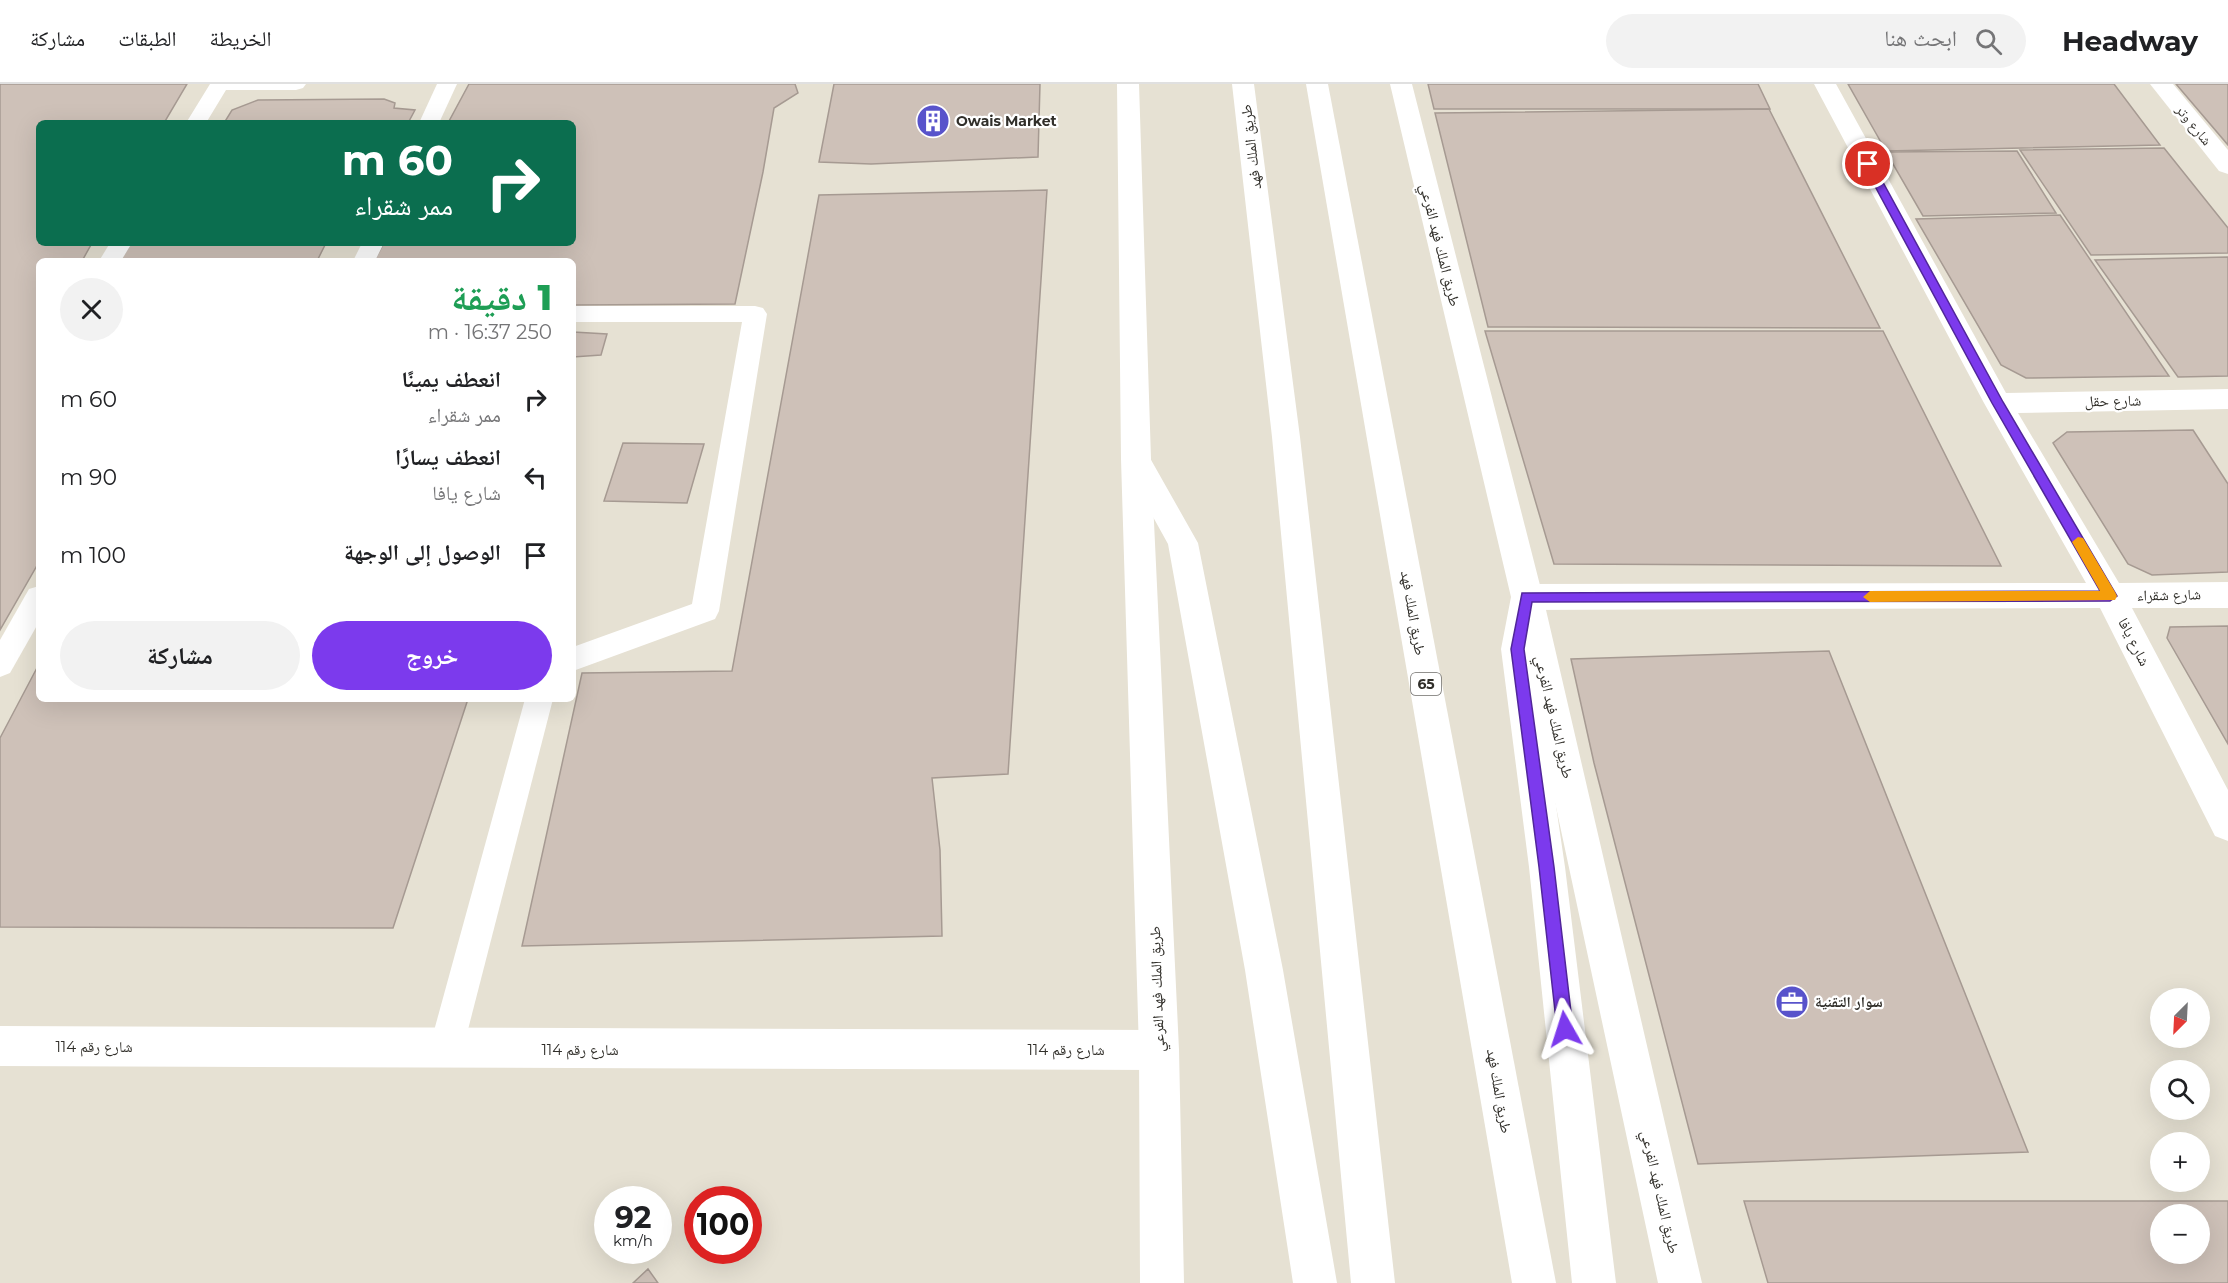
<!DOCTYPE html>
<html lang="ar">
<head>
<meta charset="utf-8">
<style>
  :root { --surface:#fff; --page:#f2f2f2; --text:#202124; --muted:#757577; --line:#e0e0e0; --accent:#7c3aed }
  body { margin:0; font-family:Montserrat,"Noto Naskh Arabic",sans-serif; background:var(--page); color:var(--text); direction:rtl; height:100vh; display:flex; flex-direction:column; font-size:22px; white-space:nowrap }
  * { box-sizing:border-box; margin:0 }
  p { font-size:20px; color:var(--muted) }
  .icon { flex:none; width:33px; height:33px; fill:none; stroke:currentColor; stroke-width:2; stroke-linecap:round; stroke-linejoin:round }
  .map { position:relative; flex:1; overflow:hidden; direction:ltr }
  .details { position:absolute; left:36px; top:174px; width:540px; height:444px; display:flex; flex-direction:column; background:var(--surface); border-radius:9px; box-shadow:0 6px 24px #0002; direction:rtl }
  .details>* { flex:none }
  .hud { position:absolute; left:36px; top:36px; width:540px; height:126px; border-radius:9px; box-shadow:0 6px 24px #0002; direction:rtl; background:#0b6e4f; color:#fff; overflow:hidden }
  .needle { width:39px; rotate:204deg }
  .buttons { position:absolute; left:2150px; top:904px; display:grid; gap:12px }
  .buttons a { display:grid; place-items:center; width:60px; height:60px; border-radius:50%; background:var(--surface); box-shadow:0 6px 24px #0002; font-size:30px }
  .speed { position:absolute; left:594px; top:1102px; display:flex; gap:12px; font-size:30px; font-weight:700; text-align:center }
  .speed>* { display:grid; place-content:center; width:78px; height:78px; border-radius:50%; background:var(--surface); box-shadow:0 6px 24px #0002; line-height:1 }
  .speed small { font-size:15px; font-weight:400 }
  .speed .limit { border:9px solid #d22; background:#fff; color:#111 }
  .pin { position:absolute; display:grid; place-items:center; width:51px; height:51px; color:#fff; margin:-26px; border:3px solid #fff; border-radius:50%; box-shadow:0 2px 6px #0007 }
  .me { position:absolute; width:66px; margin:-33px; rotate:354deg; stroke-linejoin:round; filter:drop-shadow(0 0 4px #0008) }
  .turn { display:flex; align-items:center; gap:21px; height:126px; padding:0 24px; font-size:27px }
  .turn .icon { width:78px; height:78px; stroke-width:2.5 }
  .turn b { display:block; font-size:42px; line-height:51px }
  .round { display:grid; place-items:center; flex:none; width:63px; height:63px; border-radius:32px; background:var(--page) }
  .headline { display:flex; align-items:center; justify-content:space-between; height:102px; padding:0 24px }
  h1 { font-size:36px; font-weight:800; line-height:45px; color:#1e9e55 }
  .cta { display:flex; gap:12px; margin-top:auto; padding:12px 24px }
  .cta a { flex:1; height:69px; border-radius:36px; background:var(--accent); color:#fff; font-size:24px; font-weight:800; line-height:69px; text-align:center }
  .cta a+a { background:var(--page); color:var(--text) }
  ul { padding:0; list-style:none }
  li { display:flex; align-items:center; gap:18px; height:78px; padding:0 24px }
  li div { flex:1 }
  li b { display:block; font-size:22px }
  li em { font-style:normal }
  header { display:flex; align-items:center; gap:36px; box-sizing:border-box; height:84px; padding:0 30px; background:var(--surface); border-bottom:2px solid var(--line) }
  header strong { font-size:28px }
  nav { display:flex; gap:33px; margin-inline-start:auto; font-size:21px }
  .search { width:420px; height:54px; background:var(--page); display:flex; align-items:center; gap:15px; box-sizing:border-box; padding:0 21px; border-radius:33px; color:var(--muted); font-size:22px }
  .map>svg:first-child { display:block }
  .building { fill:#cec1b8; stroke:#a69a92; stroke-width:1.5; fill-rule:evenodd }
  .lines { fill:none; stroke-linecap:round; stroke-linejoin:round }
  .lane { fill:#fff; fill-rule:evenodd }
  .street { fill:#fff; fill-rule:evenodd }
  .primary { fill:#fff; fill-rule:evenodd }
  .highway { fill:#fff; fill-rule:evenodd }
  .route { fill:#7c3aed; stroke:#51269a; stroke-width:1.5 }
  .slow { fill:#f59e0b }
  .labels { text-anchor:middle; stroke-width:4.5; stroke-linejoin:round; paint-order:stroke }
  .far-poi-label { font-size:14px; font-weight:bold; fill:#312f2a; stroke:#fff; text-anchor:start }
  .far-street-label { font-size:14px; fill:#312f2a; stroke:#fff }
  .shield { fill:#fff; stroke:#6f6d6a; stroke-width:1.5 }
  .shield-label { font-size:14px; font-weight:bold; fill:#312f2a }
  .street-label { font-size:15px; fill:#312f2a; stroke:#fff }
  .poi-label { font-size:15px; font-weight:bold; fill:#312f2a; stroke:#fff; text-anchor:start }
</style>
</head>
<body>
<header>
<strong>Headway</strong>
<div class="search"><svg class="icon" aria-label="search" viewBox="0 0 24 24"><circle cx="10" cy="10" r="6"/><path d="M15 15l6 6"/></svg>ابحث هنا</div>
<nav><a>الخريطة</a><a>الطبقات</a><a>مشاركة</a></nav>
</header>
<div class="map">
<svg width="2228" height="1199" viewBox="0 0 2228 1199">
  <rect width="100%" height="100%" fill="#e6e1d3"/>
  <g class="building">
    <path d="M0,0H187L164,39H39V159H92L82,177H39V478L0,546Z"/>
    <path d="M469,0H795L798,9L774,24L763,88L735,220L573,221V177H374L384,159H573V39H448Z"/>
    <path d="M834,0H1040L1038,73L871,80L819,78Z"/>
    <path d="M1428,0H1758L1770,25H1434Z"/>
    <path d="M1848,0H2114L2160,61L1886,67Z"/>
    <path d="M2176,0H2228V61Z"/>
    <path d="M384,15L395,19L394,24L415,26L408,39H224L232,26L258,16Z"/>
    <path d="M1769,25L1880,244L1488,243L1435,29Z"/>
    <path d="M2164,64L2228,144V169L2091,171L2020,66Z"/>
    <path d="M2017,67L2056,129L1923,132L1886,68Z"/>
    <path d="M1047,106L1008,690L932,694L940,766L942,852L522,862L582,589L732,587L819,111Z"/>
    <path d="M2060,131L2169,292L2026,294L2001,281L1916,135Z"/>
    <path d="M131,159H326L317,177H120Z"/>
    <path d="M2228,173V292L2178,293L2095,176Z"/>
    <path d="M1485,247H1883L2001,482L1554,480Z"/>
    <path d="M573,248L607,250L601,271L573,273Z"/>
    <path d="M2193,346L2228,400V488L2152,491L2128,480L2053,359L2067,348Z"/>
    <path d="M623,359L704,360L687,419L604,417Z"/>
    <path d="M2228,542V660L2167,554L2170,543Z"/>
    <path d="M1829,567L2028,1068L1698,1080L1594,679L1571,575Z"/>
    <path d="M39,580V615H468L393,844L0,843V654Z"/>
    <path d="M1744,1117H2228V1199H1768ZM2160,1131H2199V1170H2160Z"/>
    <path d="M648,1185L658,1199H633Z"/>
  </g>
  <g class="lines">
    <g class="lane">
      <path d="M210,0H306L303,4L296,6H226L206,39H186Z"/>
      <path d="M437,0H457L439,39H419Z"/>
      <path d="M110,159H132L121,177H99Z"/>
      <path d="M362,159H384L375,177H353Z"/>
      <path d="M573,222H755L763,224L767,230L719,527L715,535L573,587V563L692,520L742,238H573Z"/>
      <path d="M39,502V538L10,589L0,593V556L29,505Z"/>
      <path d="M525,615H553L463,965L458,977L446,982L434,977L429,965Z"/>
    </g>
    <g class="street">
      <path d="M1814,0H1836L2006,309L2228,305V325L2018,329L2119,499L2228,498V524H2132L2228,706V757L2215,752L2100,524L1527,526L1516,522L1511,513L1516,504L1527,500L2086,499L1984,319Z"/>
      <path d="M2150,0H2173L2228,66V90L2219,87Z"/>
      <path d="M0,942L1159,946L1173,952L1179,966L1173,980L1159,986L0,982Z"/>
    </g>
    <g class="primary">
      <path d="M1117,0H1139L1151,375L1179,966L1184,1199H1140L1139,966L1121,375Z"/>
      <path d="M1390,0H1412L1543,513L1702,1199H1658L1511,513Z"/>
    </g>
    <g class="highway">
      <path d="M1232,0H1254L1300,353L1395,1199H1351L1272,353Z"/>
      <path d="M1306,0H1328L1556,1199H1512Z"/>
      <path d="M1136,364L1146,367L1198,459L1283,886L1337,1199H1293L1245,886L1168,460L1121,375L1126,367Z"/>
      <path d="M1527,500L1538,504L1543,513L1533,565L1565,783L1616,1199H1572L1529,783L1501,565L1511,513L1516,504Z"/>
    </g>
  </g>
  <path class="route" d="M1868,77L1873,80L2003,318L2117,512L2110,517L1532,518L1524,565L1554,783L1573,945L1571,951L1565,953L1559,951L1557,945L1539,783L1511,565L1522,509L2100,507L1992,319L1863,80Z"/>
  <path class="slow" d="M2078,453L2083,454L2115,508L2117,512L2115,516L1870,518L1863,513L1870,507H2100L2072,458Z"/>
  <defs>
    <symbol id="building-disc" viewBox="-11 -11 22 22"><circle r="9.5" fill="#5853cb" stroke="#fff"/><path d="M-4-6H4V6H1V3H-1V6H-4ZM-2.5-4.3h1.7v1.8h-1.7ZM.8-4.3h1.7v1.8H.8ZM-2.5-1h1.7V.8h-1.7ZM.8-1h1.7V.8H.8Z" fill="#fff"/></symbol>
    <symbol id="office-disc" viewBox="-11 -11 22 22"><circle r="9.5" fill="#5853cb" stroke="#fff"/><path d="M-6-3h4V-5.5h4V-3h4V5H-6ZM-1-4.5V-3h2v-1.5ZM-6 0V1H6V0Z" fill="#fff"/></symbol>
  </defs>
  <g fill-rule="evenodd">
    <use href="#building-disc" x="914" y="18" width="38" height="38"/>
    <use href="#office-disc" x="1773" y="899" width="38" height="38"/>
  </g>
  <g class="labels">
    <g class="far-poi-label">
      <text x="956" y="42">Owais Market</text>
    </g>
    <g class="far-street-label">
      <text transform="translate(2194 41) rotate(51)" y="5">شارع وتر</text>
    </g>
    <rect class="shield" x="1411" y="589" width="30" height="22" rx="4.5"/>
    <g class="shield-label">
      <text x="1426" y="605">65</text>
    </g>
    <g class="street-label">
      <text transform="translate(1251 63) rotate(-97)" y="5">طريق الملك فهد</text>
      <text transform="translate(1440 161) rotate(76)" y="5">طريق الملك فهد الفرعي</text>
      <text transform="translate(2113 317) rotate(-1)" y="5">شارع حقل</text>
      <text transform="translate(2169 511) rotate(-1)" y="5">شارع شقراء</text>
      <text transform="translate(1413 529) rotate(80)" y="5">طريق الملك فهد</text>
      <text transform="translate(2134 558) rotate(63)" y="5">شارع يافا</text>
      <text transform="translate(1554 633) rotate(77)" y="5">طريق الملك فهد الفرعي</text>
      <text transform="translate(1157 905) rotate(-92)" y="5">طريق الملك فهد الفرعي</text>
      <text x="94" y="968">شارع رقم 114</text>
      <text x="580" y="971">شارع رقم 114</text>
      <text x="1066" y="971">شارع رقم 114</text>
      <text transform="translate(1499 1007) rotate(80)" y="5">طريق الملك فهد</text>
      <text transform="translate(1660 1108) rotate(77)" y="5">طريق الملك فهد الفرعي</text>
    </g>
    <g class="poi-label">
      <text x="1815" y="923">سوار التقنية</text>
    </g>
  </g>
</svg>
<div class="buttons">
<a><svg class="needle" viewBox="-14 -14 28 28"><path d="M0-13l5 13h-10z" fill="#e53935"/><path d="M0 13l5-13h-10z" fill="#757577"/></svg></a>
<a><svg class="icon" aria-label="search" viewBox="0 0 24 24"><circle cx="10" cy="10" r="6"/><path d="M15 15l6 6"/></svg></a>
<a>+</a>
<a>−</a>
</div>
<div class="speed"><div>92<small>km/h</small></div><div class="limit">100</div></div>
<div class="pin" style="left:1868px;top:80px;background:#d93025"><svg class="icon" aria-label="arrive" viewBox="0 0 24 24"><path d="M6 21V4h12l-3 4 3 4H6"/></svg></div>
<svg class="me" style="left:1565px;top:945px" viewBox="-20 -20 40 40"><path d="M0-17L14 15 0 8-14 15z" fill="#7c3aed" stroke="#fff" stroke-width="4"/></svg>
<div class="hud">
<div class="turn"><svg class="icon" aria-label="right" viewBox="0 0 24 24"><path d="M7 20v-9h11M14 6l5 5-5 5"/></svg><div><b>60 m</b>ممر شقراء</div></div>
</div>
<section class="details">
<div class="headline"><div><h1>1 دقيقة</h1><p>250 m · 16:37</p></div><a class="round"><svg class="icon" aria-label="close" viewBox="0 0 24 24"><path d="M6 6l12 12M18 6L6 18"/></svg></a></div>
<ul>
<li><svg class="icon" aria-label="right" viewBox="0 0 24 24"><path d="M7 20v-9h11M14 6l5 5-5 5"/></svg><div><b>انعطف يمينًا</b><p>ممر شقراء</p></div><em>60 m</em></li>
<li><svg class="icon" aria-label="left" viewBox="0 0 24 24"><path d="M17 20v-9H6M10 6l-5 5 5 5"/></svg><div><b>انعطف يسارًا</b><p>شارع يافا</p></div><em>90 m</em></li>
<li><svg class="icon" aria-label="arrive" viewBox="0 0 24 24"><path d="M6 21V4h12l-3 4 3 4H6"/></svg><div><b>الوصول إلى الوجهة</b></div><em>100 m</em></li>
</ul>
<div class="cta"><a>خروج</a><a>مشاركة</a></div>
</section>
</div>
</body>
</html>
